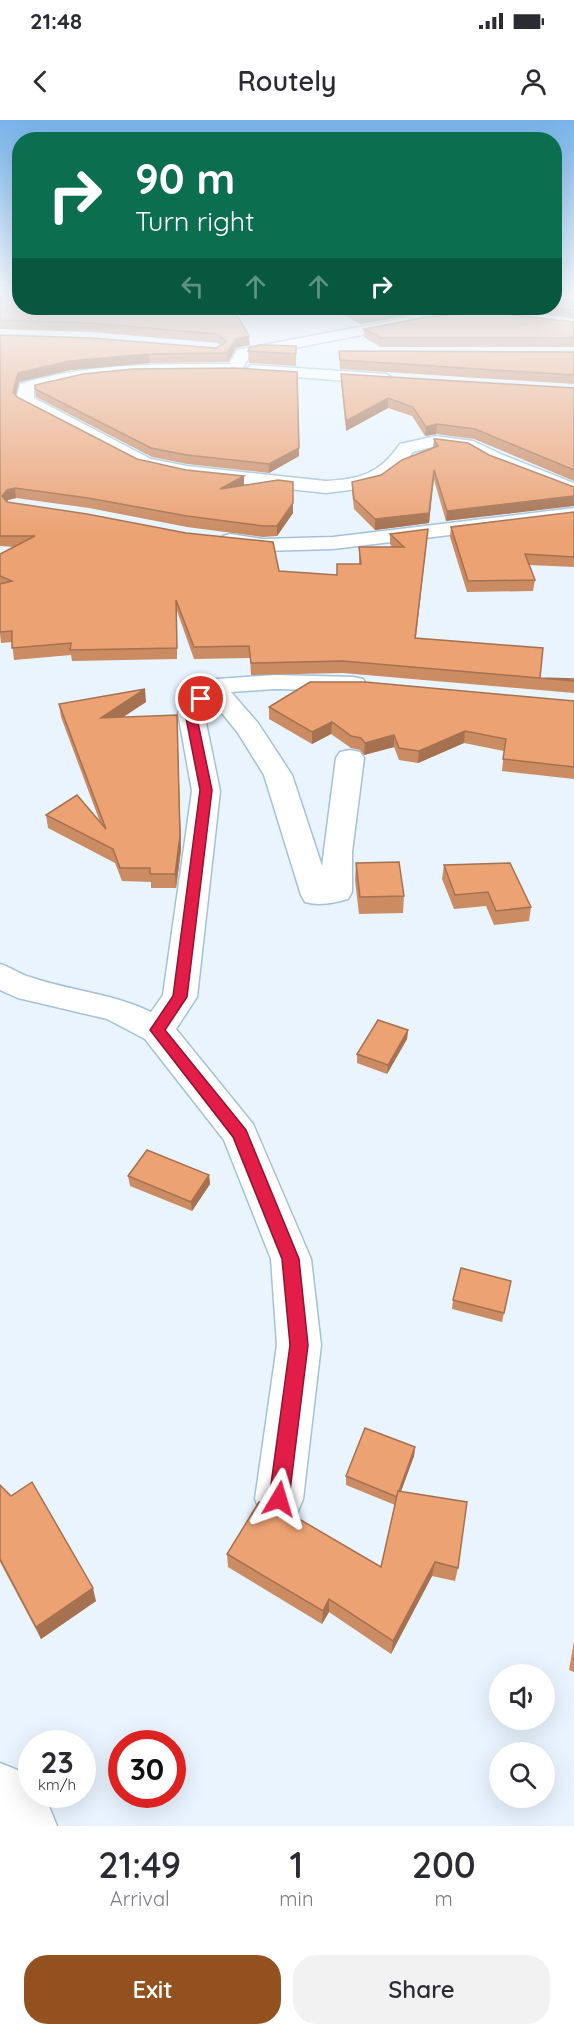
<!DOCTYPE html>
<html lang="en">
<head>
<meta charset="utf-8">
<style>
  :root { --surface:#fff; --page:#f2f2f3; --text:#2b2b33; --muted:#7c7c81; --accent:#935120 }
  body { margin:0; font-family:Quicksand,sans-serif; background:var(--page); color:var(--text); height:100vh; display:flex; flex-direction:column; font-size:22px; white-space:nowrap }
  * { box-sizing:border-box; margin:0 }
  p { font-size:20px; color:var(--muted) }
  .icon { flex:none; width:33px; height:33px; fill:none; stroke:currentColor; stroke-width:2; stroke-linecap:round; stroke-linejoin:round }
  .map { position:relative; height:1706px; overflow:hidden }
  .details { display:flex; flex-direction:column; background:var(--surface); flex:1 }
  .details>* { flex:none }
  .hud { position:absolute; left:12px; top:12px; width:550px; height:183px; border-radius:24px; box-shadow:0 6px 24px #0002; background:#0b6e4f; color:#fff; overflow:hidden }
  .controls { position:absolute; left:489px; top:1544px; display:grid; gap:12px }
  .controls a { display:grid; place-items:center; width:66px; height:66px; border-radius:50%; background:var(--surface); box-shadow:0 6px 24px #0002; font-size:30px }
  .speed { position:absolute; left:18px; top:1610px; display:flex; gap:12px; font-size:30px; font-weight:700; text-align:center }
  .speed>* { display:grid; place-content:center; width:78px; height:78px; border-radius:50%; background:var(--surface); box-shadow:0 6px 24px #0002; line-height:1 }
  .speed small { font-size:15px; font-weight:400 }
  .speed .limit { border:9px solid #d22; background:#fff; color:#111 }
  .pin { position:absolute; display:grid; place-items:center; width:51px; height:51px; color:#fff; margin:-26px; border:3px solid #fff; border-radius:50%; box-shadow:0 2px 6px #0007 }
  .me { position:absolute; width:66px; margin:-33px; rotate:7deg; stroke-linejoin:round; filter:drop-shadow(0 0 4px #0008) }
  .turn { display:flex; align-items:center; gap:21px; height:126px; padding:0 24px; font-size:27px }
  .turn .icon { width:78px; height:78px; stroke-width:2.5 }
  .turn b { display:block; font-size:42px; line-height:51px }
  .lanes { display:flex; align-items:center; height:57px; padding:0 24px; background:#0003; justify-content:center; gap:30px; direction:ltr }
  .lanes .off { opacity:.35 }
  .eta { display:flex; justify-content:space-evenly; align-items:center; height:102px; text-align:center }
  .eta b { font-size:36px; font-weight:600; line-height:42px }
  .button { display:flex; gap:12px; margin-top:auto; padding:12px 24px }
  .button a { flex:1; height:69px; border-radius:24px; background:var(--accent); color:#fff; font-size:24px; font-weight:600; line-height:69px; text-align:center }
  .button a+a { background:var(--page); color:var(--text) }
  .status { display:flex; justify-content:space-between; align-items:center; height:42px; padding:0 30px; background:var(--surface); direction:ltr }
  .status svg { height:16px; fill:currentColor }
  header { display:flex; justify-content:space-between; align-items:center; height:78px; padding:0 24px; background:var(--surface); font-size:27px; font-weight:600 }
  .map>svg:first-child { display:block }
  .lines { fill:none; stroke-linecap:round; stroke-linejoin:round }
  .minor-casing { stroke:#a4c1da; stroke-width:3 }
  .minor { fill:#fff; fill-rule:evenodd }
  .wall { fill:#cb8b63 }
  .shaded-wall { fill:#a57150 }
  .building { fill:#eca273; stroke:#a57150; stroke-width:1.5 }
  .route { fill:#e11d48; stroke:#92132f; stroke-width:1.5 }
</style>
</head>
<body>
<div class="status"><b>21:48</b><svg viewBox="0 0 49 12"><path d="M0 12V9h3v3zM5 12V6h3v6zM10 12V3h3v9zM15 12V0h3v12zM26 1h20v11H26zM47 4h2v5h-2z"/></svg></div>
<header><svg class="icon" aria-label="back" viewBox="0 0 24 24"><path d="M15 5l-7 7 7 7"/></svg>Routely<svg class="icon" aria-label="person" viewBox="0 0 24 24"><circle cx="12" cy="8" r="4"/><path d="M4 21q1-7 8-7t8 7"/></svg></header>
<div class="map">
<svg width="574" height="1706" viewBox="0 0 574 1706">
  <rect width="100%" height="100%" fill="#e9f4ff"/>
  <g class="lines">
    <defs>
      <g id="minor">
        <path d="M489,188H548L541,192L461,198L454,194L461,190Z"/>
        <path d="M407,198L412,199L414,202L412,205L249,237L241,252L235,254C167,253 100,251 34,271V278L151,339L187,346L326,361C361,359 379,354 400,324L436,316L473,321L503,335L574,363V376L489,343L468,331L436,326L413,332L398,351L379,363L350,370L326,373L187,358L138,347L19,284L16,280L20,264C89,243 158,244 229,244L237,230Z"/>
        <path d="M252,245L386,254L394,259L386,264L246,253L244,250Z"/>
        <path d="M574,388V400L333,429L263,431L223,424L220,420L223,416L230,414L263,419L333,417Z"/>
        <path d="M274,555L354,557L363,559L366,564L363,569L354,571L274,569L231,572L258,603L292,655L322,746L336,638L340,632L350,630L360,632L364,638L352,732V772L348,779C333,783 320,786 305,782L301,775L264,655L238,613L213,582L204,593L220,671L197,877L176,909L253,1004L311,1139L321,1225L303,1379L296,1396L279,1402L262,1396L255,1379L277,1225L271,1139L224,1020L145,919L107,899L18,878L0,870V844C11,847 19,854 30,857C70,871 112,873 151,892L163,875L192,671L178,593L203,560Z"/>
        <path d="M0,1643L20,1651L32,1665V1674H39L49,1686L57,1706H0Z"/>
      </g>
    </defs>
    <use href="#minor" class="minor-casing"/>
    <use href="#minor" class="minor"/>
  </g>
  <g class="wall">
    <path d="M0,174L233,188L250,225L236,228L228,242L150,243L71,250L19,262L16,276L137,339L244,365L293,393L277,416L263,417L187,407L89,388L16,378L8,380L7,382L279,451L337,455L359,444V427H392L390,424V414L428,409L416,518L540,558L574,561V573L343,553L251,555L250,538L194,539L177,491V539L72,541L71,535L14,540L12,522L1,523L0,514V434L15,427L0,426V215L216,228L221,226L217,223L92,212L0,209Z"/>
    <path d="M574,174V199L540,194L541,188H555Z"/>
    <path d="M334,188H481L425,193L360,204Z"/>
    <path d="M507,194L574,202V227H380L364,217V209Z"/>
    <path d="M296,226V246L249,243L248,231Z"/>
    <path d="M339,231L574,232V264L340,249Z"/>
    <path d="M341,254L574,268V361L474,319L436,314L425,316L412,296L388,288L346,311L341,263Z"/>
    <path d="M35,269L299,328V336L269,353L187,344L152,337L36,277Z"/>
    <path d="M434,319L489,335L446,401L434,360L429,403L375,410L354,389L352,372V362L381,355L433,328Z"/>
    <path d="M574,392V447L529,445L535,460L533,471L467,472L450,417L451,407Z"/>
    <path d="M574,581V659L502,651L504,631L464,623L418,643L399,640L394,627L364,635L360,630L351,628L331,614L312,624L269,599V587Z"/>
    <path d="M146,582L123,597L177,595L181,730L176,768H151V762L122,761L115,743L48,708L46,695L100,702L61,597L59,584Z"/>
    <path d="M356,743L404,776L403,793L359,794L355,760Z"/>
    <path d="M444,745L531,787L529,801L494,805L486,786L454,789L442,759Z"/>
    <path d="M408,910L407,919L387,954L357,943V934Z"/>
    <path d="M209,1055L210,1064L192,1091L130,1066L128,1056Z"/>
    <path d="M511,1161L502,1202L452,1189L453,1180Z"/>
    <path d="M415,1327L414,1336L401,1371L458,1448L455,1461L432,1456L391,1534L329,1492L322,1504L228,1447L227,1434L381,1447L395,1385L346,1365V1356Z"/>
    <path d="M0,1365L96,1481L41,1519L0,1442Z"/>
    <path d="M574,1521V1552L569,1550Z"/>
  </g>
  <g class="shaded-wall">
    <path d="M409,188H481L425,193L360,204V196Z"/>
    <path d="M249,216L250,225L236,228L228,242L227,233L236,219Z"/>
    <path d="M149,234L150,243L71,250L19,262L14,281L13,272L18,253L70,241Z"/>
    <path d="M388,278V288L346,311V301Z"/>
    <path d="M437,304L436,314L425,316L426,307Z"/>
    <path d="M299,328V336L269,353V344Z"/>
    <path d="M434,350L429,403L375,410V399Z"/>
    <path d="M244,356V366L220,369Z"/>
    <path d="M15,368L16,378L8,380L4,386L2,376L7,370Z"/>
    <path d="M574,376V386L446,401L447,391Z"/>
    <path d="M293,383V393L277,416V406Z"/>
    <path d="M145,569L146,582L102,611L101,598Z"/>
    <path d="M177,595L181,730L176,768L175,754Z"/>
    <path d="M332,602L331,614L312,624V612Z"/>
    <path d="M465,611L464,623L418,643L419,631Z"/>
    <path d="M394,615V627L364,635L365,623Z"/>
    <path d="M408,910L407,919L387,954L388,945Z"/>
    <path d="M209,1055L210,1064L192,1091L191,1082Z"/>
    <path d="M415,1327L414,1336L396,1385L397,1377Z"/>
    <path d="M435,1442L432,1456L391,1534L393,1521Z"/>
    <path d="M93,1468L96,1481L41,1519L36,1507Z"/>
    <path d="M329,1479V1492L322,1504L323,1491Z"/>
  </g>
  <g class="building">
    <path d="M0,174H20V188H233L249,216L236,219L227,233L149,234L70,241L18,253L13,272L17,277L137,339L186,350L244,356L220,369L278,360L293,362V383L277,406H263L187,396L88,378L15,368L7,370L2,376L7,382L87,394L186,413L273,422L279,451L337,455V444H361L359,427H404L390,414L428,409L415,518L543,528L540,558L574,559V561L343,541L251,543L249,526L194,527L176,480L177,528L70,530L71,523L12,528V511L0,512V464L12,461L0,456V434L35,416H0V215L91,218L216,228L227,222L217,214L91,203L0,200Z"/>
    <path d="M555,174H574V190L554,188H555Z"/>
    <path d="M347,188H409L360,196Z"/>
    <path d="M505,190L507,194L513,195L574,202V218H381L364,209L426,197Z"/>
    <path d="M261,225L296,226V234L248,231L250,227Z"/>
    <path d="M339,231L574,232V255L340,240Z"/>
    <path d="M235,248L297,252L299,328L269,344L187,335L151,328L35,269V265L83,254L133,249Z"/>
    <path d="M341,254L574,268V350L475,309L437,304L426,307L413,287L388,278L346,301Z"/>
    <path d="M434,319H437L468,323L489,335L574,367V376L447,391L434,350L429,393L375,399L354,379L352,362L381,355L402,340L438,326Z"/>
    <path d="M574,392V437L525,434L535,460L468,461L451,407Z"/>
    <path d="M310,562H365L574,581V647L503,639L506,619L465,611L419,631L399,628L394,615L365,623L361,618L351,616L332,602L312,612L269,587Z"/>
    <path d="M145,569L101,598L177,595L180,716L175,754H150V748H120L113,729L46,695L77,675L106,709L59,584Z"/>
    <path d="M399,742L404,776L360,777L356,743Z"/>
    <path d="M510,743L531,787L496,791L488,772L455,775L444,745Z"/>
    <path d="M378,900L408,910L388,945L357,934Z"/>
    <path d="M147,1030L209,1055L191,1082L128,1056Z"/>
    <path d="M461,1148L511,1161L504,1193L453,1180Z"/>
    <path d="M365,1308L415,1327L399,1371H398L397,1377L346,1356Z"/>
    <path d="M32,1362L93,1468L36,1507L0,1439V1365L11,1376Z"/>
    <path d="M398,1371L467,1382L458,1448L435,1442L393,1521L329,1479L323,1491L227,1434L259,1382L278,1390L282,1389L381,1447Z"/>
  </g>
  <linearGradient id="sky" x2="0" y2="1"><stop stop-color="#77b3e9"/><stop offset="0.42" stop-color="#f5faff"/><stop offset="1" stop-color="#f5faff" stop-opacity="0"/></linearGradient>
  <rect width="574" height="413" fill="url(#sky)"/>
  <path class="route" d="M201,576L207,579L196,593L212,670L187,877L165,910L246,1010L299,1139L308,1225L289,1379L286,1386L279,1388L272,1386L269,1379L290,1225L282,1139L233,1017L150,910L173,876L200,670L185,593L198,577Z"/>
</svg>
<div class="controls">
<a><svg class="icon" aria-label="sound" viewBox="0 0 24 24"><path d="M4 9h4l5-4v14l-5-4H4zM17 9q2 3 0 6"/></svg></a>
<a><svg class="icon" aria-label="search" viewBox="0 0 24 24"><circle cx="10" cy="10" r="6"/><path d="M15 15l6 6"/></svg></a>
</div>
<div class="speed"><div>23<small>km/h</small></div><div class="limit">30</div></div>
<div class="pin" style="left:201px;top:579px;background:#d93025"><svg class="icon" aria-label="arrive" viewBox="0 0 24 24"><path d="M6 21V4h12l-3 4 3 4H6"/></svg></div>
<svg class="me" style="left:279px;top:1379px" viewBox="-20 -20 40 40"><path d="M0-17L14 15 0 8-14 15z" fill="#e11d48" stroke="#fff" stroke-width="4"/></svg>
<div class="hud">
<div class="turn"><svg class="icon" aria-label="right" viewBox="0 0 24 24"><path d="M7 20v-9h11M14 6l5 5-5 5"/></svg><div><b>90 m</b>Turn right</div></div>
<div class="lanes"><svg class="icon off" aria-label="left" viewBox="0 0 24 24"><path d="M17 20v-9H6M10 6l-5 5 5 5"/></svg><svg class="icon off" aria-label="ahead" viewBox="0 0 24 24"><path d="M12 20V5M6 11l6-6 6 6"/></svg><svg class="icon off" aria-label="ahead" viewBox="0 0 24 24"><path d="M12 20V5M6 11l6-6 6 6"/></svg><svg class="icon" aria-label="right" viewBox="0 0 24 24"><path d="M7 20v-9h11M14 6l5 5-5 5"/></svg></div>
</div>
</div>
<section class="details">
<div class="eta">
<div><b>21:49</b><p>Arrival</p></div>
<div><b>1</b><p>min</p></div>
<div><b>200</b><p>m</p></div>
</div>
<div class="button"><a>Exit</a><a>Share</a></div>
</section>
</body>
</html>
